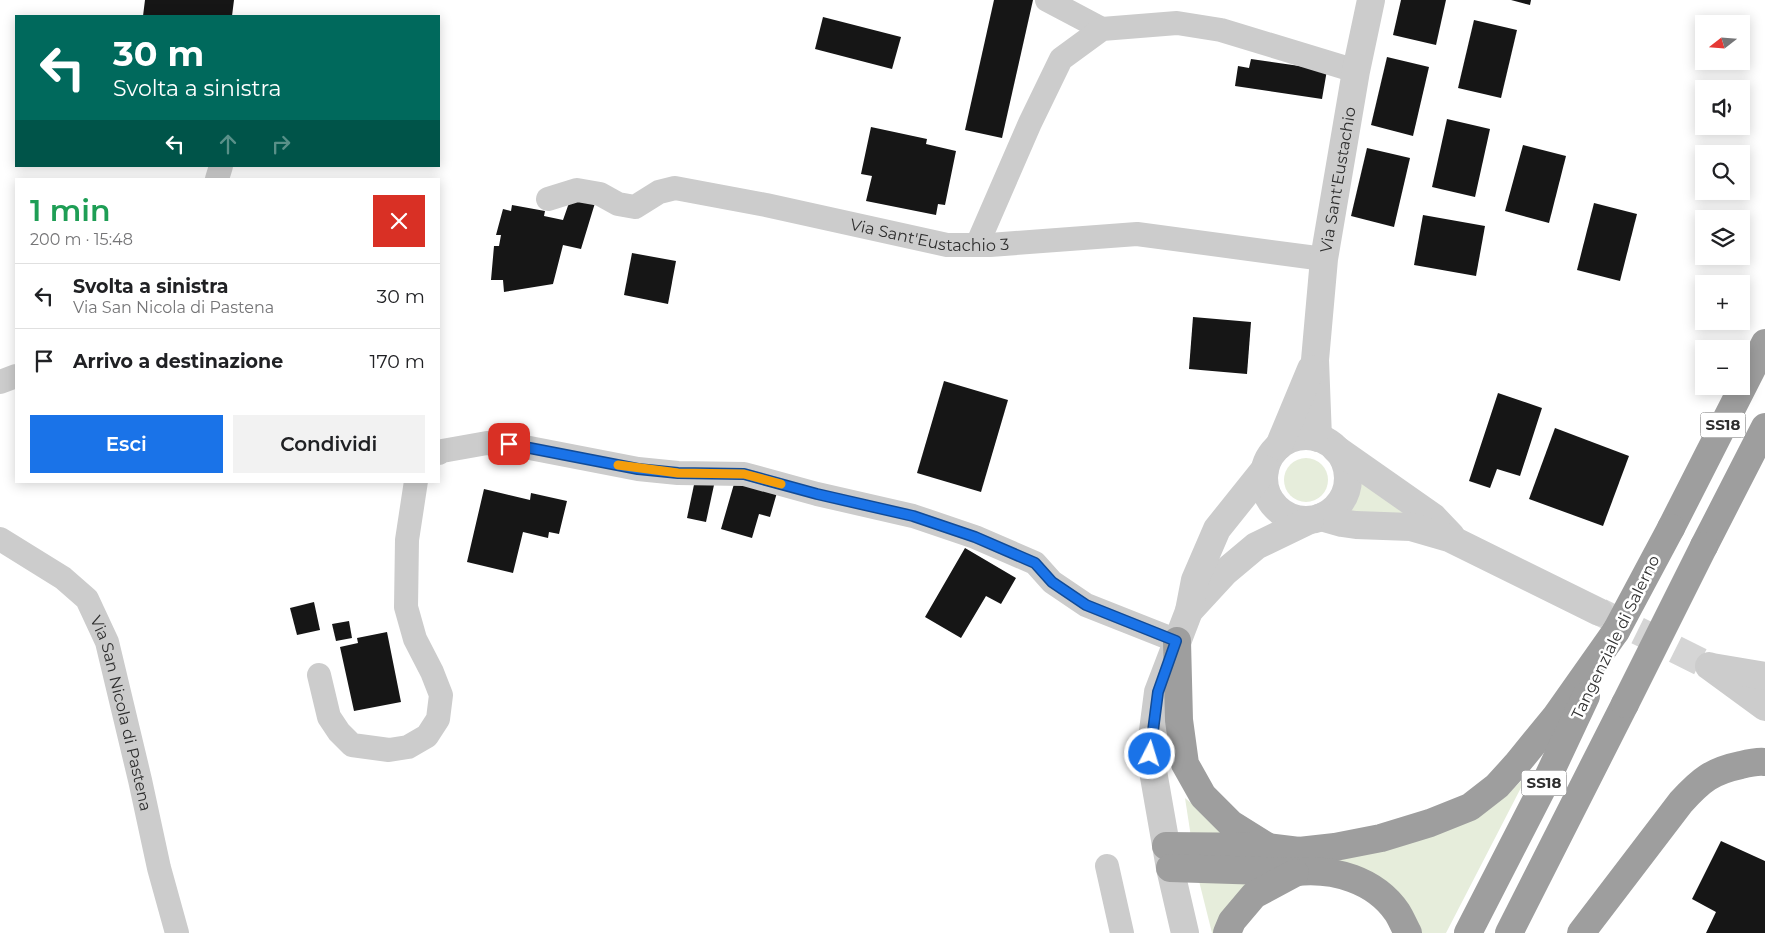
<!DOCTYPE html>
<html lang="it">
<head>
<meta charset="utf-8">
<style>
  :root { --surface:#fff; --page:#f2f2f2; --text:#202124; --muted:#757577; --line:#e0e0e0; --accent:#1a73e8 }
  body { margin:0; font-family:Montserrat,sans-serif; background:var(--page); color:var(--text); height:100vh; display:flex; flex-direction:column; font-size:19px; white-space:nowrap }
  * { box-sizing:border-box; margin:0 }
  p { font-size:16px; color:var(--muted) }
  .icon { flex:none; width:28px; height:28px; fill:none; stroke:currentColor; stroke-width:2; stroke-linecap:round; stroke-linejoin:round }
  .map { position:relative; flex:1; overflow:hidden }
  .side { position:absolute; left:15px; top:178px; width:425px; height:305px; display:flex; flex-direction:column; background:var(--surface); border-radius:0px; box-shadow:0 2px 12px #0003 }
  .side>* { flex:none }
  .banner { position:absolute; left:15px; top:15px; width:425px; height:152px; border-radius:0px; box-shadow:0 2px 12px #0003; background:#00695c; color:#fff; overflow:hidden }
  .needle { width:32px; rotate:253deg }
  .controls { position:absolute; left:1695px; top:15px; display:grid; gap:10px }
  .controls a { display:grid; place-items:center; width:55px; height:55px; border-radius:0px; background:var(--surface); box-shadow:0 2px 12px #0003; font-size:25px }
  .pin { position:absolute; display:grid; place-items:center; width:42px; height:42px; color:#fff; margin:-21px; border-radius:10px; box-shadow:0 2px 8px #0006 }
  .me { position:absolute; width:55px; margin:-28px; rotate:5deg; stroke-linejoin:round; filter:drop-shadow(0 0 4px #0008) }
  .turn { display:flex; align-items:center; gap:18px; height:105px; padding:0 15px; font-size:22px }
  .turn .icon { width:65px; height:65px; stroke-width:2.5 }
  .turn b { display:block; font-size:35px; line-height:42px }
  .lanes { display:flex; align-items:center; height:48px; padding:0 15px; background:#0003; justify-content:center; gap:25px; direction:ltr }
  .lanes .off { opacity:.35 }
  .round { display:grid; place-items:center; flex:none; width:52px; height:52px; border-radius:0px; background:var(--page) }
  .overview { display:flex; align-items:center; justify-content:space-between; height:85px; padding:0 15px }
  h1 { font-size:30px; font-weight:600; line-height:38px; color:#1e9e55 }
  .button { display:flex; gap:10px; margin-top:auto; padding:10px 15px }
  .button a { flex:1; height:58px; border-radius:0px; background:var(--accent); color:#fff; font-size:20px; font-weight:600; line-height:58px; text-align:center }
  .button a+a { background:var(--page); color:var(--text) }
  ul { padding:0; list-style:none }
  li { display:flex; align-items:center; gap:15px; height:65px; padding:0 15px; border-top:1px solid var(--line) }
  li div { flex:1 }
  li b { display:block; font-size:19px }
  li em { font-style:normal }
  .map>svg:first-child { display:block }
  .green { fill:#e6eddb }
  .building { fill:#161616 }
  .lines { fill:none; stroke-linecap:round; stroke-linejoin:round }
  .tertiary-tunnel { stroke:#d5d5d5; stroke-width:28; stroke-dasharray:28 14; stroke-linecap:butt }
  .minor { stroke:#ccc; stroke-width:24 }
  .tertiary { stroke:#ccc; stroke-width:28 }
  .trunk { stroke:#9e9e9e; stroke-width:28 }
  .trunk-bridge { stroke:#9e9e9e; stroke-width:28 }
  .route-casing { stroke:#114b97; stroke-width:12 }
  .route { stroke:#1a73e8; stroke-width:9 }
  .slow { stroke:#f59e0b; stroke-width:9 }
  .labels { text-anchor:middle; stroke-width:5; stroke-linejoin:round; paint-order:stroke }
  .shield { fill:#fff; stroke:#6d6d6d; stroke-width:1 }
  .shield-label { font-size:15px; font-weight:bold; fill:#2f2f2f }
  .street-label { font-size:16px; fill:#2f2f2f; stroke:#fff }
</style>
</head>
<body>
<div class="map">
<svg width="1765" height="933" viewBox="0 0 1765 933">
  <rect width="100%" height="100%" fill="#fff"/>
  <g class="green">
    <circle cx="1306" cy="480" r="22"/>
    <path d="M1361,481L1410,518L1348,513L1355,505Z"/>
    <path d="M1528,774L1446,933H1418L1401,902L1324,857L1505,797Z"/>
    <path d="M1185,798L1232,837H1191Z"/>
    <path d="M1199,881L1257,882L1215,933H1212Z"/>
  </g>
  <g class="building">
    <path d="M145,0H234L232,16H143Z"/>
    <path d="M994,0H1033L1002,138L965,130Z"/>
    <path d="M1401,0H1446L1436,45L1393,35Z"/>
    <path d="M1511,0H1531L1530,5Z"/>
    <path d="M823,17L901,37L892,69L815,49Z"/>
    <path d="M1474,20L1517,30L1501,98L1458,88Z"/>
    <path d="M1387,57L1429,67L1413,136L1371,125Z"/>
    <path d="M1251,59L1327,70L1322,99L1235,86L1238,66L1249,68Z"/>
    <path d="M1447,119L1490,129L1475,197L1432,187Z"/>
    <path d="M871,127L927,139L926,144L956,151L945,205L938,204L936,215L866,201L872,176L861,174Z"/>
    <path d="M1523,145L1566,156L1549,223L1505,211Z"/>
    <path d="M1367,148L1410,158L1394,227L1351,216Z"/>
    <path d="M570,200L595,203L581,249L563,245L553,284L504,292L503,280H491L494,246H499L501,235H496L503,209L511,211L512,205L545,211L544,216L563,220Z"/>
    <path d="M1594,203L1637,214L1620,281L1577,270Z"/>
    <path d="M1423,215L1485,226L1476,276L1414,265Z"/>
    <path d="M632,253L676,261L668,304L624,295Z"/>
    <path d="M1193,317L1251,322L1247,374L1189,369Z"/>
    <path d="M944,381L1008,400L981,492L917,473Z"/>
    <path d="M1498,393L1542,408L1520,476L1497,469L1490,488L1469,481Z"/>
    <path d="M1555,428L1629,456L1603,526L1529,499Z"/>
    <path d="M736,477L778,489L770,517L759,514L752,538L721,529Z"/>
    <path d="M695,480L714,485L706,522L687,518Z"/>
    <path d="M484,489L530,500L531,493L567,501L559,534L549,532L548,538L523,532L513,573L467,562Z"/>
    <path d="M965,548L1016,578L1001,604L986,596L961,638L925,617Z"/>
    <path d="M314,602L320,630L297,635L290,608Z"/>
    <path d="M349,621L352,638L336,641L332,624Z"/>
    <path d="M387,632L401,702L354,711L340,647L358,643L357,638Z"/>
    <path d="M1721,841L1765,861V933H1706L1716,912L1692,899Z"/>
  </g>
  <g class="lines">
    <path class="tertiary-tunnel" d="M1600,612L1709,666"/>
    <g class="minor">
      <path d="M1047,0L1102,29"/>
      <path d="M217,179L221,166"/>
      <path id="s1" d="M548,199L577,190L600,194L618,204L635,207L659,192L675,188L766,205L947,245H990L1137,234L1324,259"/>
      <path d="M977,245L1030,123L1061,59L1102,29L1177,23L1221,30L1356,71"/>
      <path d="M0,382L16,376"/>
      <path d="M439,453L442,451L487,443L509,444L638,469L678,473L744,474L817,494L913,516L975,537L1035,563L1052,582L1086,605L1177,641"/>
      <path id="s2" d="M0,539L63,578L87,599L107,642L140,780L159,868L177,933"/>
      <path d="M319,675L329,717L339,732L352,745L389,750L408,747L427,736L438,719L441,695L432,672L415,639L406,607L407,540L416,481"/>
      <path d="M1107,866L1122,933"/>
    </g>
    <g class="tertiary">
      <circle cx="1306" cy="478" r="42"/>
      <path id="s3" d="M1318,438L1315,360L1324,259L1356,71L1371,0"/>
      <path d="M1279,446L1311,369"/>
      <path d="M1336,449L1433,517L1451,536"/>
      <path d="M1321,517L1342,523L1356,525L1411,527L1449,538L1599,612"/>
      <path d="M1189,611L1225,572L1256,546L1310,520"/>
      <path d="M1709,666L1765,707"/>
      <path d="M1712,667L1765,676"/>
      <path d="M1185,933L1170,868L1150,754L1158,692L1189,611L1195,580L1217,529L1265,469"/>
    </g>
    <g class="trunk">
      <path d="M1671,528L1765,343"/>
      <path d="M1704,546L1765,427"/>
      <path d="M1177,641L1179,720L1185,764L1203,796L1231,824L1268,847"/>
      <path d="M1166,846L1268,847L1299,851L1335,847L1381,838L1430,823L1470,807L1497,786L1516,765L1556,716L1616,631"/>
      <path d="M1170,868L1296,872C1334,868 1375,880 1397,912C1401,918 1404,926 1408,933"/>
      <path d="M1227,933L1232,921L1254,895L1295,873"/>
      <path d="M1468,933L1548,777L1586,696"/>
      <path d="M1509,933L1625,704"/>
      <path d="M1581,933L1681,802C1701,780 1712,771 1741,765C1749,763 1757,761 1765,762"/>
    </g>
    <g class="trunk-bridge">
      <path d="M1616,631L1671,528"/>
      <path d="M1625,704L1704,546"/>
    </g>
  </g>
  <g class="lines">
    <defs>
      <path id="route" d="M509,444L638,469L678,473L744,474L817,494L913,516L975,537L1035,563L1052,582L1086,605L1176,641L1158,692L1150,754"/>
    </defs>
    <use href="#route" class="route-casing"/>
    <use href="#route" class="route"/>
    <path class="slow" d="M618,465L678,473L744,474L781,484"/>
  </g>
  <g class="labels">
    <g class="shield">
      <rect x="1700.5" y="412.5" width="45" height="25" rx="4"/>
      <rect x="1521.5" y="770.5" width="45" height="25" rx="4"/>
    </g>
    <g class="shield-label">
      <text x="1723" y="430">SS18</text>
      <text x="1544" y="788">SS18</text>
    </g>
    <g class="street-label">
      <text dy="6" stroke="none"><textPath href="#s3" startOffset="260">Via Sant'Eustachio</textPath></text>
      <text dy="6" stroke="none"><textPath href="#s1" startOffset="396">Via Sant'Eustachio 3</textPath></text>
      <text transform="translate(1615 637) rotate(-64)" y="6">Tangenziale di Salerno</text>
      <text dy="6" stroke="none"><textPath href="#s2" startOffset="226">Via San Nicola di Pastena</textPath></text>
    </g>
  </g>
</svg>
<div class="controls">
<a><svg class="needle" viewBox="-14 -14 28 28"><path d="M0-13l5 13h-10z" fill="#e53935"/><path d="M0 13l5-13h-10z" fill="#757577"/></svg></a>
<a><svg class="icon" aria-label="sound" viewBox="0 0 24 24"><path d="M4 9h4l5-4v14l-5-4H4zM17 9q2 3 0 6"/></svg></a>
<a><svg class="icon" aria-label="search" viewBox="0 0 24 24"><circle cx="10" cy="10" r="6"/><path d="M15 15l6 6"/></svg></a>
<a><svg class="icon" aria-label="layers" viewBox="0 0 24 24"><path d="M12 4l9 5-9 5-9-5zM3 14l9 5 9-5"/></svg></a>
<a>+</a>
<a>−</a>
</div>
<div class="pin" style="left:509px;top:444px;background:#d93025"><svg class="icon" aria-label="arrive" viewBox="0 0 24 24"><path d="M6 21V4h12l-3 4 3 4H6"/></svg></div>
<svg class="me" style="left:1150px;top:754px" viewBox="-20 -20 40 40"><circle r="17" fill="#1a73e8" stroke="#fff" stroke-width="3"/><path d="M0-11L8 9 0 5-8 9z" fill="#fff"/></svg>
<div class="banner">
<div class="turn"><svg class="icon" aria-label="left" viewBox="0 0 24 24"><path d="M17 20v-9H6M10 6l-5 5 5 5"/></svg><div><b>30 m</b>Svolta a sinistra</div></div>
<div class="lanes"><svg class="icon" aria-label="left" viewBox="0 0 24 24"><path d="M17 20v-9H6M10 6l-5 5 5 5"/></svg><svg class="icon off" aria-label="ahead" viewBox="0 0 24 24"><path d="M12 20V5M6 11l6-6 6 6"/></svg><svg class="icon off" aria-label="right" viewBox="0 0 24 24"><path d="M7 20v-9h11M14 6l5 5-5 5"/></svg></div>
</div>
<section class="side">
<div class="overview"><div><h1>1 min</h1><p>200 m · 15:48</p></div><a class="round" style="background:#d93025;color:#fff"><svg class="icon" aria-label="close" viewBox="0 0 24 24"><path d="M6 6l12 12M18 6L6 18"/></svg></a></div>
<ul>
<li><svg class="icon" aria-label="left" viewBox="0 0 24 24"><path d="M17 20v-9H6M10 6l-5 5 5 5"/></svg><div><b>Svolta a sinistra</b><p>Via San Nicola di Pastena</p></div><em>30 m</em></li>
<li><svg class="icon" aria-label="arrive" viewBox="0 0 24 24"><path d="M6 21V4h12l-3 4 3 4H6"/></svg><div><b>Arrivo a destinazione</b></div><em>170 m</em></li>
</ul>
<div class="button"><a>Esci</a><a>Condividi</a></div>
</section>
</div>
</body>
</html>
